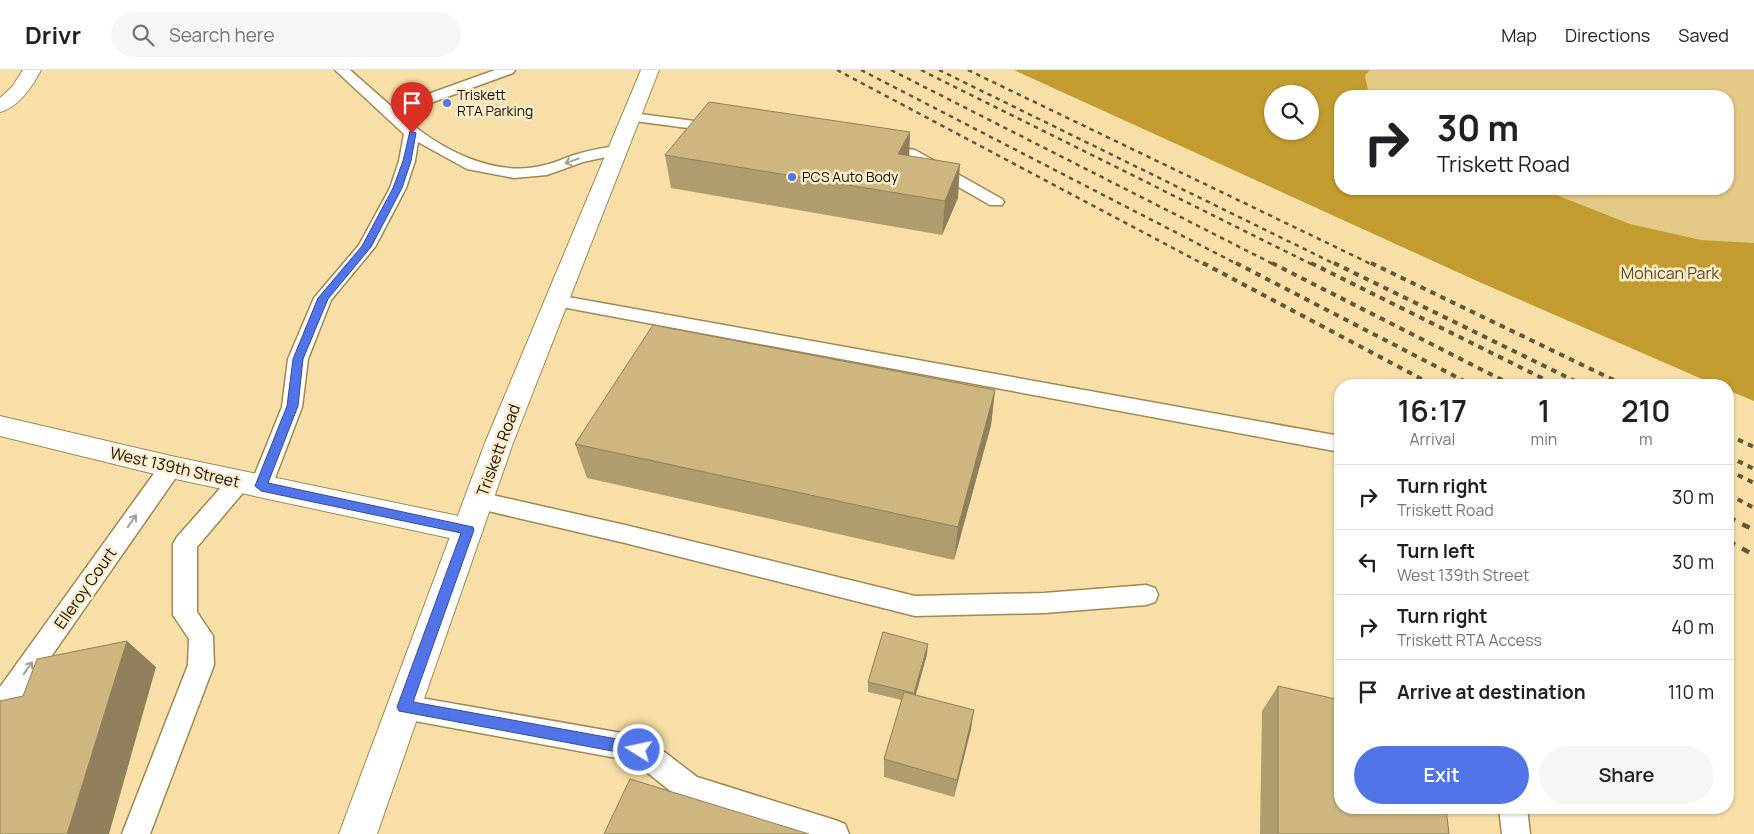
<!DOCTYPE html>
<html lang="en">
<head>
<meta charset="utf-8">
<style>
  :root { --surface:#fff; --page:#f6f6f6; --text:#202124; --muted:#757577; --line:#e0e0e0; --accent:#5175e9 }
  body { margin:0; font-family:Manrope,sans-serif; background:var(--page); color:var(--text); height:100vh; display:flex; flex-direction:column; font-size:19px; white-space:nowrap }
  * { box-sizing:border-box; margin:0 }
  p { font-size:16px; color:var(--muted) }
  .icon { flex:none; width:28px; height:28px; fill:none; stroke:currentColor; stroke-width:2; stroke-linecap:round; stroke-linejoin:round }
  .map { position:relative; flex:1; overflow:hidden }
  .panel { position:absolute; left:1334px; top:309px; width:400px; height:435px; display:flex; flex-direction:column; background:var(--surface); border-radius:20px; box-shadow:0 1px 4px #0004 }
  .panel>* { flex:none }
  .banner { position:absolute; left:1334px; top:20px; width:400px; height:105px; border-radius:20px; box-shadow:0 1px 4px #0004; background:#fff; color:var(--text); overflow:hidden }
  .tools { position:absolute; left:1264px; top:15px; display:grid; gap:10px }
  .tools a { display:grid; place-items:center; width:55px; height:55px; border-radius:50%; background:var(--surface); box-shadow:0 1px 4px #0004; font-size:25px }
  .pin { position:absolute; display:grid; place-items:center; width:42px; height:42px; color:#fff; margin:-51px -21px; border-radius:50% 50% 50% 0; rotate:-45deg; box-shadow:0 0 5px #0007 }
  .pin .icon { rotate:45deg }
  .me { position:absolute; width:55px; margin:-28px; rotate:280deg; stroke-linejoin:round; filter:drop-shadow(0 0 4px #0008) }
  .turn { display:flex; align-items:center; gap:18px; height:105px; padding:0 20px; font-size:22px }
  .turn .icon { width:65px; height:65px; stroke-width:2.5 }
  .turn b { display:block; font-size:35px; line-height:42px }
  .eta { display:flex; justify-content:space-evenly; align-items:center; height:85px; text-align:center }
  .eta b { font-size:30px; font-weight:600; line-height:35px }
  .action { display:flex; gap:10px; margin-top:auto; padding:10px 20px }
  .action a { flex:1; height:58px; border-radius:30px; background:var(--accent); color:#fff; font-size:20px; font-weight:600; line-height:58px; text-align:center }
  .action a+a { background:var(--page); color:var(--text) }
  ul { padding:0; list-style:none }
  li { display:flex; align-items:center; gap:15px; height:65px; padding:0 20px; border-top:1px solid var(--line) }
  li div { flex:1 }
  li b { display:block; font-size:19px }
  li em { font-style:normal }
  header { display:flex; align-items:center; gap:30px; box-sizing:border-box; height:70px; padding:0 25px; background:var(--surface); border-bottom:1px solid var(--line) }
  header strong { font-size:24px }
  nav { display:flex; gap:28px; margin-inline-start:auto; font-size:18px }
  .search { width:350px; height:45px; background:var(--page); display:flex; align-items:center; gap:12px; box-sizing:border-box; padding:0 18px; border-radius:28px; color:var(--muted); font-size:19px }
  .map>svg:first-child { display:block }
  .green { fill:#e4c986; fill-rule:evenodd }
  .forest { fill:#c39c30; fill-rule:evenodd }
  .lines { fill:none; stroke-linecap:round; stroke-linejoin:round }
  .service-casing { stroke:#9f8953; stroke-width:3 }
  .minor-casing { stroke:#9f8953; stroke-width:2 }
  .secondary-casing { stroke:#9f8953; stroke-width:2 }
  .service { fill:#fff; fill-rule:evenodd }
  .minor { fill:#fff; fill-rule:evenodd }
  .secondary { fill:#fff; fill-rule:evenodd }
  .rail-far2 { stroke:#645739; stroke-width:2.5; stroke-dasharray:4.5 4.5; stroke-linecap:butt }
  .rail-far1 { stroke:#645739; stroke-width:4; stroke-dasharray:5.5 5.5; stroke-linecap:butt }
  .rail { stroke:#645739; stroke-width:4.5; stroke-dasharray:8 8; stroke-linecap:butt }
  .wall { fill:#b09d6e }
  .shaded-wall { fill:#907f5a }
  .building { fill:#cdb680; stroke:#907f5a }
  .oneway { stroke:#a39f99 }
  .route { fill:#5175e9; stroke:#354c97 }
  .poi-dot { fill:#5175e9; stroke:#fbedcc; stroke-width:2 }
  .labels { text-anchor:middle; stroke-width:5; stroke-linejoin:round; paint-order:stroke }
  .far-poi-label { font-size:14px; fill:#181000; stroke:#fbedcc; text-anchor:start }
  .park-label { font-size:16px; fill:#5e4d23; stroke:#fbedcc }
  .street-label { font-size:16px; fill:#181000; stroke:#fbedcc }
</style>
</head>
<body>
<header>
<strong>Drivr</strong>
<div class="search"><svg class="icon" aria-label="search" viewBox="0 0 24 24"><circle cx="10" cy="10" r="6"/><path d="M15 15l6 6"/></svg>Search here</div>
<nav><a>Map</a><a>Directions</a><a>Saved</a></nav>
</header>
<div class="map">
<svg width="1754" height="764" viewBox="0 0 1754 764">
  <rect width="100%" height="100%" fill="#f7dfa7"/>
  <path class="green" d="M1014,0H1754V331L1728,320V315H1716L1477,211ZM1272,24H1310V61H1272ZM1340,26H1728V119H1340Z"/>
  <path class="forest" d="M1014,0H1370L1365,5L1369,26H1340V119H1541L1630,154L1701,170L1754,173V331L1728,320V315H1716L1477,211ZM1272,24H1310V61H1272Z"/>
  <g class="lines">
    <defs>
      <g id="service">
        <path d="M335,0H350L392,37L495,0H515L513,3L400,44C437,78 494,109 545,95C555,93 564,88 574,85C589,80 604,78 619,75L624,77L627,80L624,83L583,92L547,105L514,108L467,99L418,72L415,91L406,118L375,177L331,230L308,289L302,337L272,416L269,422L261,424L253,422L250,416L282,337L288,289L314,228L359,175L390,118L399,91L404,64Z"/>
        <path d="M632,43L718,54L723,55L725,58L723,61L718,62L627,50L625,47L627,44Z"/>
        <path d="M880,74L915,80L1002,129L1004,132L1002,135H990L906,87L875,82L872,79L875,76Z"/>
        <path d="M557,225L1340,366V382L551,235L548,231L551,227Z"/>
        <path d="M171,389L179,391L182,397L179,403L9,647L0,650V617L163,391Z"/>
        <path d="M239,404L247,406L250,412L247,418L197,477V542L213,566L214,595L150,764H122L188,595L189,569L173,545V474L177,467L231,406Z"/>
        <path d="M479,422L625,455L915,526L1044,523L1146,515L1155,518L1158,525L1155,532L1146,535L1044,543L915,546L625,473L471,437L468,431L471,425Z"/>
        <path d="M404,625L639,666L649,670L697,707L835,750L845,754L849,764H790L689,732L679,728L633,691L404,649L395,646L391,637L395,628Z"/>
        <path d="M1499,738H1527L1530,764H1502Z"/>
      </g>
      <g id="minor">
        <path d="M23,0H41C32,17 19,37 0,42V28L12,17Z"/>
        <path d="M0,346L171,386L468,448L478,452L483,460L478,468L468,472L171,408L0,366Z"/>
      </g>
      <path id="secondary" d="M641,0H659L513,373L377,764H339L485,373Z"/>
    </defs>
    <use href="#service" class="service-casing"/>
    <use href="#minor" class="minor-casing"/>
    <use href="#secondary" class="secondary-casing"/>
    <use href="#service" class="service"/>
    <use href="#minor" class="minor"/>
    <use href="#secondary" class="secondary"/>
    <g class="rail-far2">
      <path d="M837,0L1205,195"/>
      <path d="M861,0L1239,195"/>
      <path d="M891,0L1275,195"/>
      <path d="M921,0L1313,195"/>
      <path d="M939,0L1337,195"/>
      <path d="M968,0L1373,195"/>
    </g>
    <g class="rail-far1">
      <path d="M1203,193L1433,315"/>
      <path d="M1236,193L1472,315"/>
      <path d="M1272,193L1512,315"/>
      <path d="M1311,193L1556,315"/>
      <path d="M1334,193L1583,315"/>
      <path d="M1371,193L1624,315"/>
      <path d="M1728,365L1754,377"/>
      <path d="M1728,386L1754,399"/>
      <path d="M1728,400L1754,413"/>
      <path d="M1728,424L1754,438"/>
    </g>
    <g class="rail">
      <path d="M1728,447L1754,460"/>
      <path d="M1728,471L1754,485"/>
    </g>
  </g>
  <g class="wall">
    <path d="M665,85L909,86L958,128L942,165L671,118Z"/>
    <path d="M995,320L991,355L954,490L587,408L575,374Z"/>
    <path d="M927,584L916,625L971,659L954,727L884,707V689L902,630L868,622V612Z"/>
    <path d="M1278,616L1449,764H1260L1262,641Z"/>
  </g>
  <g class="shaded-wall">
    <path d="M910,62L909,95L898,84Z"/>
    <path d="M960,94L958,128L942,165L945,131Z"/>
    <path d="M995,320L991,355L954,490L958,457Z"/>
    <path d="M127,571L156,597L109,764H67Z"/>
    <path d="M928,574L927,584L913,633L914,623Z"/>
    <path d="M974,640L971,659L954,727L957,710Z"/>
  </g>
  <g class="building">
    <path d="M709,32L910,62L898,84L960,94L945,131L665,85Z"/>
    <path d="M653,255L995,320L958,457L575,374Z"/>
    <path d="M883,562L928,574L914,623L868,612Z"/>
    <path d="M127,571L67,764H0V631L23,626L37,589Z"/>
    <path d="M1278,616L1340,630V738H1446L1449,764H1278Z"/>
    <path d="M904,622L974,640L957,710L884,689Z"/>
    <path d="M630,709L809,764H604Z"/>
  </g>
  <defs><path id="oneway-shaft" d="M-6 0H5M1.5-3L5.5 0L1.5 3" fill="none" stroke-width="1.6" stroke-linecap="round" stroke-linejoin="round" transform="scale(1.25)"/></defs>
  <g class="oneway">
    <use href="#oneway-shaft" transform="translate(572 91) rotate(160)"/>
    <use href="#oneway-shaft" transform="translate(132 451) rotate(-55)"/>
    <use href="#oneway-shaft" transform="translate(28 598) rotate(-55)"/>
  </g>
  <path class="route" d="M410,61L416,63L411,91L402,118L371,177L328,229L303,289L298,336L268,413L473,457L474,460L413,632L639,673L645,675L647,680L645,684L639,686L399,641L397,637L461,463L261,421L255,416L287,336L293,289L318,228L362,176L393,118L403,91Z"/>
  <g class="poi-dot">
    <circle cx="447" cy="33" r="5"/>
    <circle cx="792" cy="107" r="5"/>
  </g>
  <g class="labels">
    <g class="far-poi-label">
      <text x="457" y="30">Triskett<tspan x="457" dy="16">RTA Parking</tspan></text>
      <text x="802" y="112">PCS Auto Body</text>
    </g>
    <g class="park-label">
      <text x="1670" y="209">Mohican Park</text>
    </g>
    <g class="street-label">
      <text transform="translate(498 380) rotate(-70)" y="6">Triskett Road</text>
      <text transform="translate(175 397) rotate(13)" y="6">West 139th Street</text>
      <text transform="translate(85 518) rotate(-55)" y="6">Elleroy Court</text>
    </g>
  </g>
</svg>
<div class="tools">
<a><svg class="icon" aria-label="search" viewBox="0 0 24 24"><circle cx="10" cy="10" r="6"/><path d="M15 15l6 6"/></svg></a>
</div>
<div class="pin" style="left:412px;top:63px;background:#d93025"><svg class="icon" aria-label="arrive" viewBox="0 0 24 24"><path d="M6 21V4h12l-3 4 3 4H6"/></svg></div>
<svg class="me" style="left:639px;top:680px" viewBox="-20 -20 40 40"><circle r="17" fill="#5175e9" stroke="#fff" stroke-width="3"/><path d="M0-11L8 9 0 5-8 9z" fill="#fff"/></svg>
<div class="banner">
<div class="turn"><svg class="icon" aria-label="right" viewBox="0 0 24 24"><path d="M7 20v-9h11M14 6l5 5-5 5"/></svg><div><b>30 m</b>Triskett Road</div></div>
</div>
<section class="panel">
<div class="eta">
<div><b>16:17</b><p>Arrival</p></div>
<div><b>1</b><p>min</p></div>
<div><b>210</b><p>m</p></div>
</div>
<ul>
<li><svg class="icon" aria-label="right" viewBox="0 0 24 24"><path d="M7 20v-9h11M14 6l5 5-5 5"/></svg><div><b>Turn right</b><p>Triskett Road</p></div><em>30 m</em></li>
<li><svg class="icon" aria-label="left" viewBox="0 0 24 24"><path d="M17 20v-9H6M10 6l-5 5 5 5"/></svg><div><b>Turn left</b><p>West 139th Street</p></div><em>30 m</em></li>
<li><svg class="icon" aria-label="right" viewBox="0 0 24 24"><path d="M7 20v-9h11M14 6l5 5-5 5"/></svg><div><b>Turn right</b><p>Triskett RTA Access</p></div><em>40 m</em></li>
<li><svg class="icon" aria-label="arrive" viewBox="0 0 24 24"><path d="M6 21V4h12l-3 4 3 4H6"/></svg><div><b>Arrive at destination</b></div><em>110 m</em></li>
</ul>
<div class="action"><a>Exit</a><a>Share</a></div>
</section>
</div>
</body>
</html>
